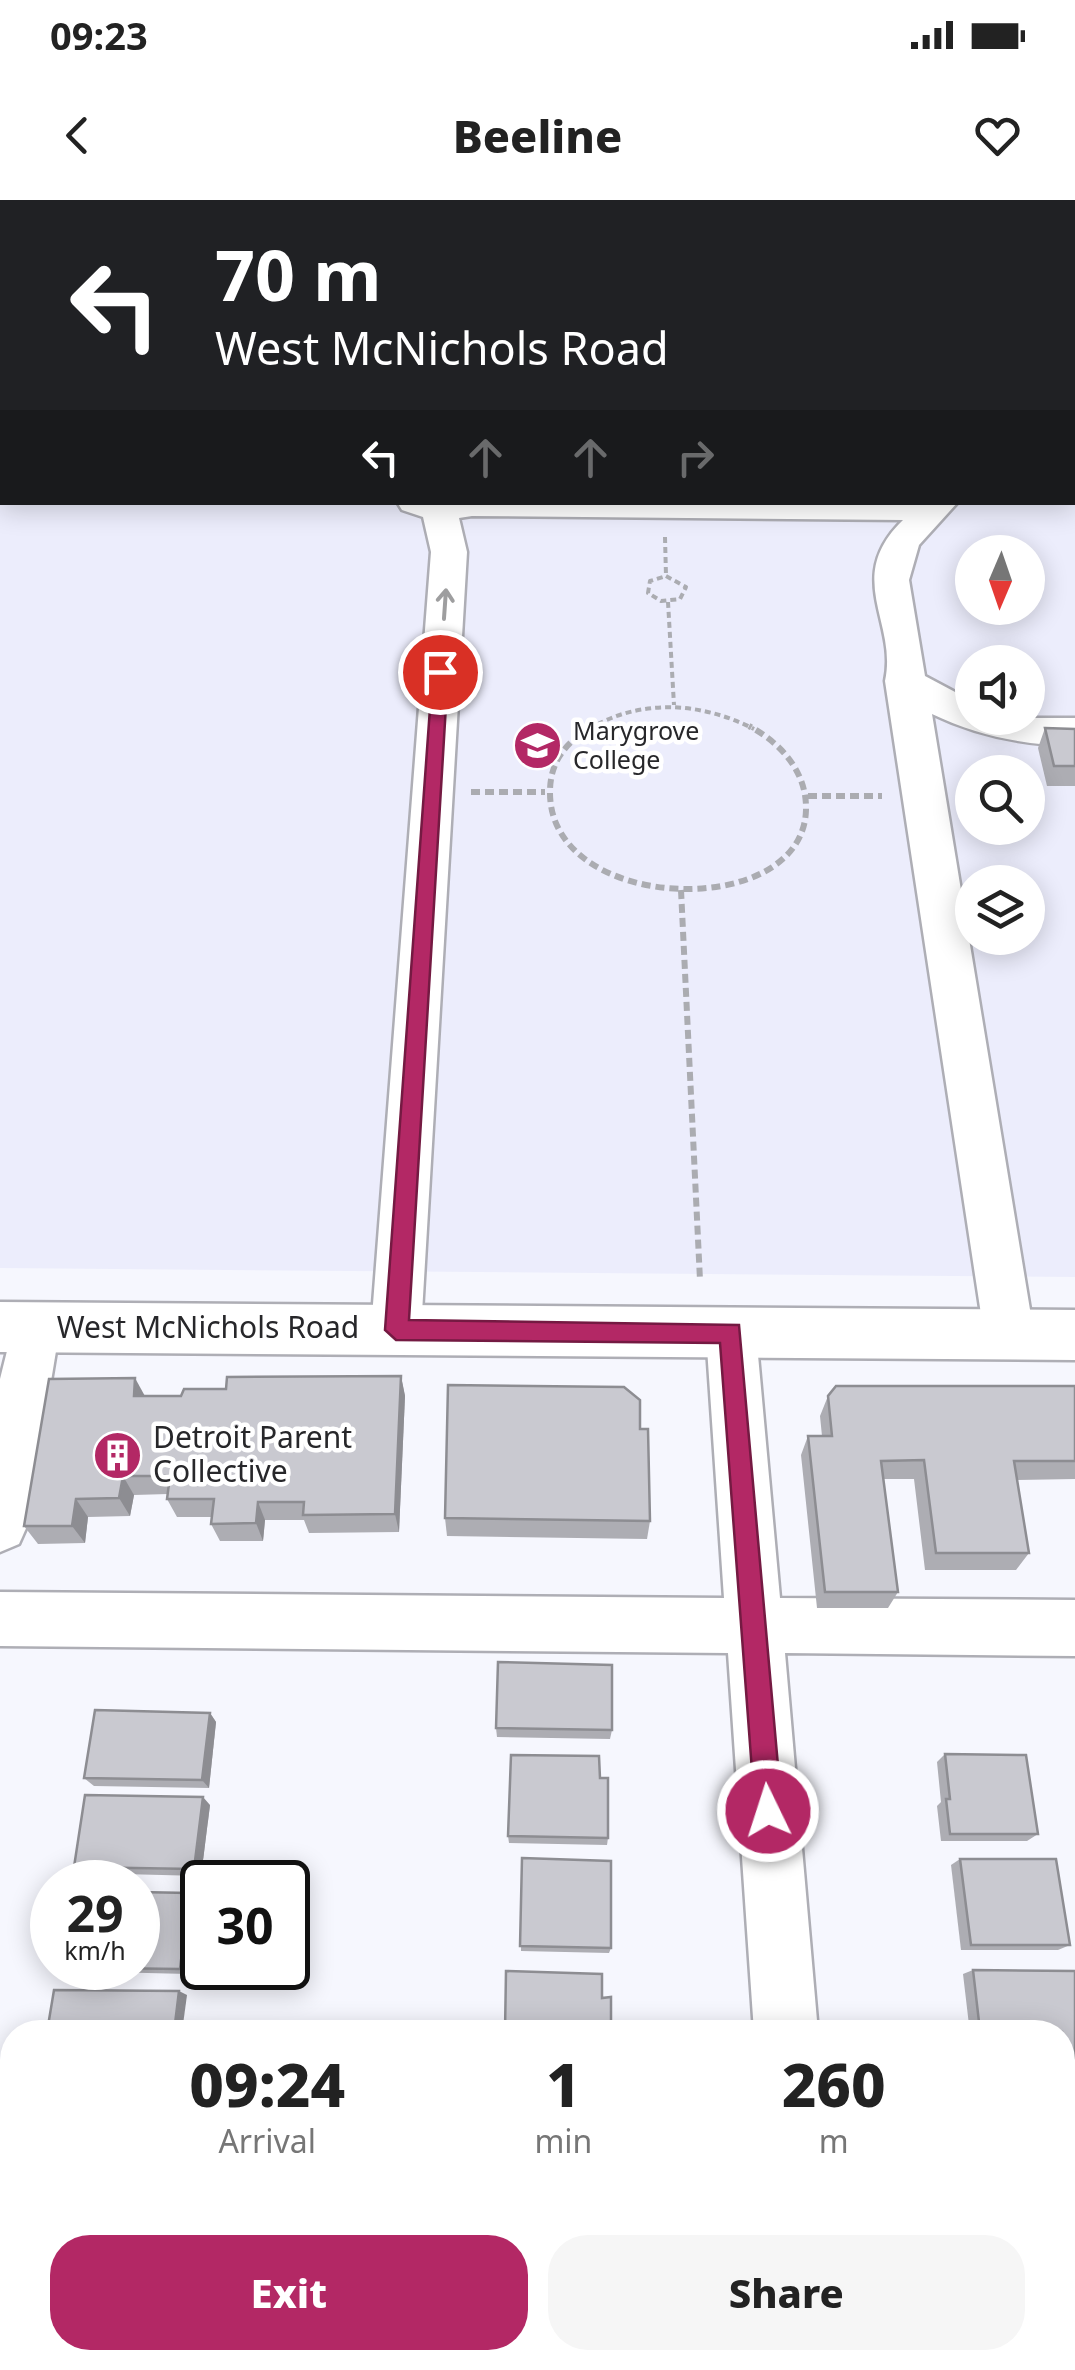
<!DOCTYPE html>
<html lang="en">
<head>
<meta charset="utf-8">
<style>
  :root { --surface:#fff; --page:#f6f6f6; --text:#222; --muted:#767676; --accent:#b32865 }
  body { margin:0; font-family:"Noto Sans",sans-serif; background:var(--page); color:var(--text); height:100vh; display:flex; flex-direction:column; font-size:38px; white-space:nowrap }
  * { box-sizing:border-box; margin:0 }
  p { font-size:32px; color:var(--muted) }
  .icon { flex:none; width:55px; height:55px; fill:none; stroke:currentColor; stroke-width:2; stroke-linecap:round; stroke-linejoin:round }
  .map { position:relative; flex:1; overflow:hidden }
  .drawer { position:absolute; left:0px; top:1820px; width:1075px; height:350px; display:flex; flex-direction:column; background:var(--surface); border-radius:40px 40px 0 0; box-shadow:0 5px 25px #0003 }
  .drawer>* { flex:none }
  .top-card { position:absolute; left:0px; top:0px; width:1075px; height:305px; box-shadow:0 5px 25px #0003; background:#202124; color:#fff; overflow:hidden }
  .needle { width:65px; rotate:182deg }
  .fabs { position:absolute; left:955px; top:335px; display:grid; gap:20px }
  .fabs a { display:grid; place-items:center; width:90px; height:90px; border-radius:50%; background:var(--surface); box-shadow:0 5px 25px #0003; font-size:50px }
  .speed { position:absolute; left:30px; top:1660px; display:flex; gap:20px; font-size:50px; font-weight:700; text-align:center }
  .speed>* { display:grid; place-content:center; width:130px; height:130px; border-radius:50%; background:var(--surface); box-shadow:0 5px 25px #0003; line-height:1 }
  .speed small { font-size:25px; font-weight:400 }
  .speed .limit { border:5px solid #111; border-radius:15px; background:#fff; color:#111 }
  .pin { position:absolute; display:grid; place-items:center; width:85px; height:85px; color:#fff; margin:-42px; border:5px solid #fff; border-radius:50%; box-shadow:0 2px 10px #0007 }
  .me { position:absolute; width:110px; margin:-55px; rotate:356deg; stroke-linejoin:round; filter:drop-shadow(0 0 8px #0008) }
  .turn { display:flex; align-items:center; gap:35px; height:210px; padding:0 50px; font-size:45px }
  .turn .icon { width:130px; height:130px; stroke-width:2.5 }
  .turn b { display:block; font-size:70px; line-height:85px }
  .lanes { display:flex; align-items:center; height:95px; padding:0 50px; background:#0003; justify-content:center; gap:50px; direction:ltr }
  .lanes .off { opacity:.35 }
  .eta { display:flex; justify-content:space-evenly; align-items:center; height:170px; text-align:center }
  .eta b { font-size:60px; font-weight:800; line-height:70px }
  .button { display:flex; gap:20px; margin-top:auto; padding:20px 50px }
  .button a { flex:1; height:115px; border-radius:40px; background:var(--accent); color:#fff; font-size:40px; font-weight:800; line-height:115px; text-align:center }
  .button a+a { background:var(--page); color:var(--text) }
  .status { display:flex; justify-content:space-between; align-items:center; height:70px; padding:0 50px; background:var(--surface); direction:ltr }
  .status svg { height:28px; fill:currentColor }
  header { display:flex; justify-content:space-between; align-items:center; height:130px; padding:0 50px; background:var(--surface); font-size:45px; font-weight:800 }
  .map>svg:first-child { display:block }
  .built { fill:#ecedfc; fill-rule:evenodd }
  .lines { fill:none; stroke-linecap:round; stroke-linejoin:round }
  .minor-casing { stroke:#aeaeb5; stroke-width:5 }
  .major-casing { stroke:#aeaeb5; stroke-width:5 }
  .path-far1 { stroke:#abacb1; stroke-width:4; stroke-dasharray:6 4; stroke-linecap:butt }
  .path { stroke:#abacb1; stroke-width:6; stroke-dasharray:9 5; stroke-linecap:butt }
  .minor { fill:#fff; fill-rule:evenodd }
  .major { fill:#fff; fill-rule:evenodd }
  .wall { fill:#adadb3 }
  .shaded-wall { fill:#8d8d92 }
  .building { fill:#c9c9d0; stroke:#8d8d92; stroke-width:2.5 }
  .oneway { stroke:#9e9e9f }
  .route { fill:#b32865; stroke:#741a42; stroke-width:2.5 }
  .labels { text-anchor:middle; stroke-width:9; stroke-linejoin:round; paint-order:stroke }
  .far-poi-label { font-size:25px; fill:#27272a; stroke:#fff; text-anchor:start }
  .street-label { font-size:30px; fill:#27272a; stroke:#fff }
  .poi-label { font-size:30px; fill:#27272a; stroke:#fff; text-anchor:start }
</style>
</head>
<body>
<div class="status"><b>09:23</b><svg viewBox="0 0 49 12"><path d="M0 12V9h3v3zM5 12V6h3v6zM10 12V3h3v9zM15 12V0h3v12zM26 1h20v11H26zM47 4h2v5h-2z"/></svg></div>
<header><svg class="icon" aria-label="back" viewBox="0 0 24 24"><path d="M15 5l-7 7 7 7"/></svg>Beeline<svg class="icon" aria-label="heart" viewBox="0 0 24 24"><path d="M12 20l-8-8c-3-5 5-10 8-4 3-6 11-1 8 4z"/></svg></header>
<div class="map">
<svg width="1075" height="2170" viewBox="0 0 1075 2170">
  <rect width="100%" height="100%" fill="#f6f7fe"/>
  <path class="built" d="M0,0H1075V1077L0,1068ZM2,2H1072V302H2ZM972,352H1028V408H972ZM972,462H1028V518H972ZM972,572H1028V628H972ZM972,682H1028V738H972Z"/>
  <g class="lines">
    <defs>
      <g id="minor">
        <rect x="1072" y="134" width="3" height="20"/>
        <path d="M397,302H958L919,345L909,380L925,476L972,501V518H1075V546C1024,545 978,536 932,514L1034,1134L1027,1150L1009,1156L991,1150L984,1134L885,481C898,422 843,378 903,320L472,316L459,318L467,352L421,1130L414,1146L396,1152L378,1146L371,1130L431,352L423,317L402,310Z"/>
        <path d="M35,1105L53,1111L60,1127L27,1326L19,1344L0,1352V1179L17,1111Z"/>
        <path d="M731,1111L749,1117L756,1133L780,1398L1075,1400V1456L785,1453L818,1832H754L728,1453L0,1446V1392L724,1398L706,1133L713,1117Z"/>
        <path d="M777,2158H847L848,2170H778Z"/>
      </g>
      <path id="major" d="M0,1102L1075,1110V1160L0,1152Z"/>
    </defs>
    <use href="#minor" class="minor-casing"/>
    <use href="#major" class="major-casing"/>
    <g class="path-far1">
      <path d="M665,337L666,376"/>
      <path d="M666,376L686,387L680,399L661,401L648,393L650,381Z"/>
      <path d="M668,402L674,505"/>
      <path d="M589,529C641,498 701,502 754,529"/>
    </g>
    <g class="path">
      <path d="M593,526C566,542 550,561 550,592C549,714 803,722 806,610C807,572 781,543 749,526"/>
      <path d="M471,592H545"/>
      <path d="M808,596H882"/>
      <path d="M681,690L700,1080"/>
    </g>
    <use href="#minor" class="minor"/>
    <use href="#major" class="major"/>
  </g>
  <g class="wall">
    <rect x="0" y="84" width="2" height="106"/>
    <path d="M1045,528L1075,529V586H1047L1038,548Z"/>
    <path d="M401,1176L405,1196L399,1332L309,1333L304,1320H265L263,1341H220L211,1324L212,1317H177L167,1299L168,1294L134,1295L130,1316L88,1317L85,1343L38,1344L24,1326L145,1196H181L226,1189Z"/>
    <path d="M1075,1186V1279L1017,1280L1029,1353L1016,1370H925L914,1279H883L898,1392L888,1408H817L801,1255L808,1236H822L820,1216L828,1196Z"/>
    <path d="M640,1229L650,1321L647,1339L447,1336L445,1318Z"/>
    <path d="M210,1513L216,1522L209,1588L94,1586L84,1578Z"/>
    <path d="M496,1528L612,1530L610,1539L497,1537Z"/>
    <path d="M945,1554L1038,1634L1027,1641H941L937,1606L941,1602L937,1562Z"/>
    <path d="M600,1578L608,1638L607,1645L509,1643L508,1636Z"/>
    <path d="M210,1605L201,1676L83,1673L74,1667Z"/>
    <path d="M522,1658L611,1748L609,1753L521,1751Z"/>
    <path d="M960,1659L1070,1745L1058,1750H961L951,1665Z"/>
    <path d="M189,1693L197,1699L188,1774L66,1771L58,1768H138Z"/>
    <path d="M973,1770L1075,1771V1866H1062V1832H979V1826L969,1825L963,1774Z"/>
    <path d="M1062,2148L1075,2149V2170H1009L1007,2158H1062Z"/>
    <path d="M519,2158L619,2160L621,2164L519,2170Z"/>
  </g>
  <g class="shaded-wall">
    <path d="M401,1176L405,1196L399,1332L395,1314Z"/>
    <path d="M135,1178L146,1198L134,1196Z"/>
    <path d="M123,1276L134,1295L130,1316L119,1298Z"/>
    <path d="M76,1299L88,1317L85,1343L72,1326Z"/>
    <path d="M258,1302L265,1320L263,1341L256,1323Z"/>
    <path d="M210,1513L216,1522L209,1588L202,1580Z"/>
    <path d="M203,1597L210,1605L201,1676L194,1669Z"/>
    <path d="M189,1693L197,1699L188,1774L180,1769Z"/>
    <path d="M179,1791L187,1795L182,1832H174Z"/>
    <path d="M141,2158H150L148,2170H139Z"/>
  </g>
  <g class="building">
    <rect x="416" y="0" width="109" height="2"/>
    <rect x="0" y="84" width="2" height="70"/>
    <path d="M1045,528L1075,529V566H1054Z"/>
    <path d="M401,1176L395,1314L303,1315L304,1302H258L256,1323L211,1324L214,1299H167L170,1276H123L119,1298L76,1299L72,1326H24L49,1179L135,1178L134,1196H181L184,1189H226L227,1177Z"/>
    <path d="M448,1185L624,1187L640,1200V1229H648L650,1321L445,1318Z"/>
    <path d="M836,1186H1075V1261H1014L1029,1353H936L924,1260L881,1261L898,1392H825L808,1236H832L828,1196Z"/>
    <path d="M498,1462L612,1465V1530L496,1528Z"/>
    <path d="M95,1510L210,1513L202,1580L84,1578Z"/>
    <path d="M945,1554L1026,1555L1038,1634H950L946,1599H950Z"/>
    <path d="M511,1555L599,1556L600,1578H608V1638L508,1636Z"/>
    <path d="M85,1595L203,1597L194,1669L74,1667Z"/>
    <path d="M522,1658L611,1661V1748L520,1746Z"/>
    <path d="M960,1659H1056L1070,1745H971Z"/>
    <path d="M138,1692L189,1693L180,1769L104,1768H138Z"/>
    <path d="M973,1770L1075,1771V1863H1062V1832H990L989,1822H979Z"/>
    <path d="M506,1771L602,1774V1798L611,1797V1832H505Z"/>
    <path d="M54,1790L179,1791L174,1832H47Z"/>
    <path d="M1062,1888L1075,1889V1987H1062Z"/>
    <rect x="1062" y="2016" width="13" height="106"/>
    <path d="M6,2129H12V2158H141L139,2170H0Z"/>
    <path d="M1062,2153H1075V2170H1020L1019,2158H1062Z"/>
    <path d="M519,2161L621,2164V2170H519Z"/>
  </g>
  <defs><path id="oneway-shaft" d="M-6 0H5M1.5-3L5.5 0L1.5 3" fill="none" stroke-width="1.6" stroke-linecap="round" stroke-linejoin="round" transform="scale(2.5)"/></defs>
  <use class="oneway" href="#oneway-shaft" transform="translate(445 404) rotate(-86)"/>
  <path class="route" d="M433,467L448,472L409,1120L739,1125L782,1611L778,1620L768,1624L759,1620L755,1611L720,1143L396,1140L385,1130Z"/>
  <defs>
    <symbol id="university-disc" viewBox="-11 -11 22 22"><circle r="9.5" fill="#b32865" stroke="#fff"/><path d="M0-5L7-2L0 1L-7-2ZM-4 1L0 2.5L4 1V4Q0 6-4 4Z" fill="#fff"/></symbol>
    <symbol id="building-disc" viewBox="-11 -11 22 22"><circle r="9.5" fill="#b32865" stroke="#fff"/><path d="M-4-6H4V6H1V3H-1V6H-4ZM-2.5-4.3h1.7v1.8h-1.7ZM.8-4.3h1.7v1.8H.8ZM-2.5-1h1.7V.8h-1.7ZM.8-1h1.7V.8H.8Z" fill="#fff"/></symbol>
  </defs>
  <g fill-rule="evenodd">
    <use href="#university-disc" x="510" y="518" width="55" height="55"/>
    <use href="#building-disc" x="90" y="1228" width="55" height="55"/>
  </g>
  <g class="labels">
    <g class="far-poi-label">
      <text x="573" y="540">Marygrove<tspan x="573" dy="29">College</tspan></text>
    </g>
    <g class="street-label">
      <text x="208" y="1138">West McNichols Road</text>
    </g>
    <g class="poi-label">
      <text x="153" y="1248">Detroit Parent<tspan x="153" dy="34">Collective</tspan></text>
    </g>
  </g>
</svg>
<div class="fabs">
<a><svg class="needle" viewBox="-14 -14 28 28"><path d="M0-13l5 13h-10z" fill="#e53935"/><path d="M0 13l5-13h-10z" fill="#767676"/></svg></a>
<a><svg class="icon" aria-label="sound" viewBox="0 0 24 24"><path d="M4 9h4l5-4v14l-5-4H4zM17 9q2 3 0 6"/></svg></a>
<a><svg class="icon" aria-label="search" viewBox="0 0 24 24"><circle cx="10" cy="10" r="6"/><path d="M15 15l6 6"/></svg></a>
<a><svg class="icon" aria-label="layers" viewBox="0 0 24 24"><path d="M12 4l9 5-9 5-9-5zM3 14l9 5 9-5"/></svg></a>
</div>
<div class="speed"><div>29<small>km/h</small></div><div class="limit">30</div></div>
<div class="pin" style="left:440px;top:472px;background:#d93025"><svg class="icon" aria-label="arrive" viewBox="0 0 24 24"><path d="M6 21V4h12l-3 4 3 4H6"/></svg></div>
<svg class="me" style="left:768px;top:1611px" viewBox="-20 -20 40 40"><circle r="17" fill="#b32865" stroke="#fff" stroke-width="3"/><path d="M0-11L8 9 0 5-8 9z" fill="#fff"/></svg>
<div class="top-card">
<div class="turn"><svg class="icon" aria-label="left" viewBox="0 0 24 24"><path d="M17 20v-9H6M10 6l-5 5 5 5"/></svg><div><b>70 m</b>West McNichols Road</div></div>
<div class="lanes"><svg class="icon" aria-label="left" viewBox="0 0 24 24"><path d="M17 20v-9H6M10 6l-5 5 5 5"/></svg><svg class="icon off" aria-label="ahead" viewBox="0 0 24 24"><path d="M12 20V5M6 11l6-6 6 6"/></svg><svg class="icon off" aria-label="ahead" viewBox="0 0 24 24"><path d="M12 20V5M6 11l6-6 6 6"/></svg><svg class="icon off" aria-label="right" viewBox="0 0 24 24"><path d="M7 20v-9h11M14 6l5 5-5 5"/></svg></div>
</div>
<section class="drawer">
<div class="eta">
<div><b>09:24</b><p>Arrival</p></div>
<div><b>1</b><p>min</p></div>
<div><b>260</b><p>m</p></div>
</div>
<div class="button"><a>Exit</a><a>Share</a></div>
</section>
</div>
</body>
</html>
